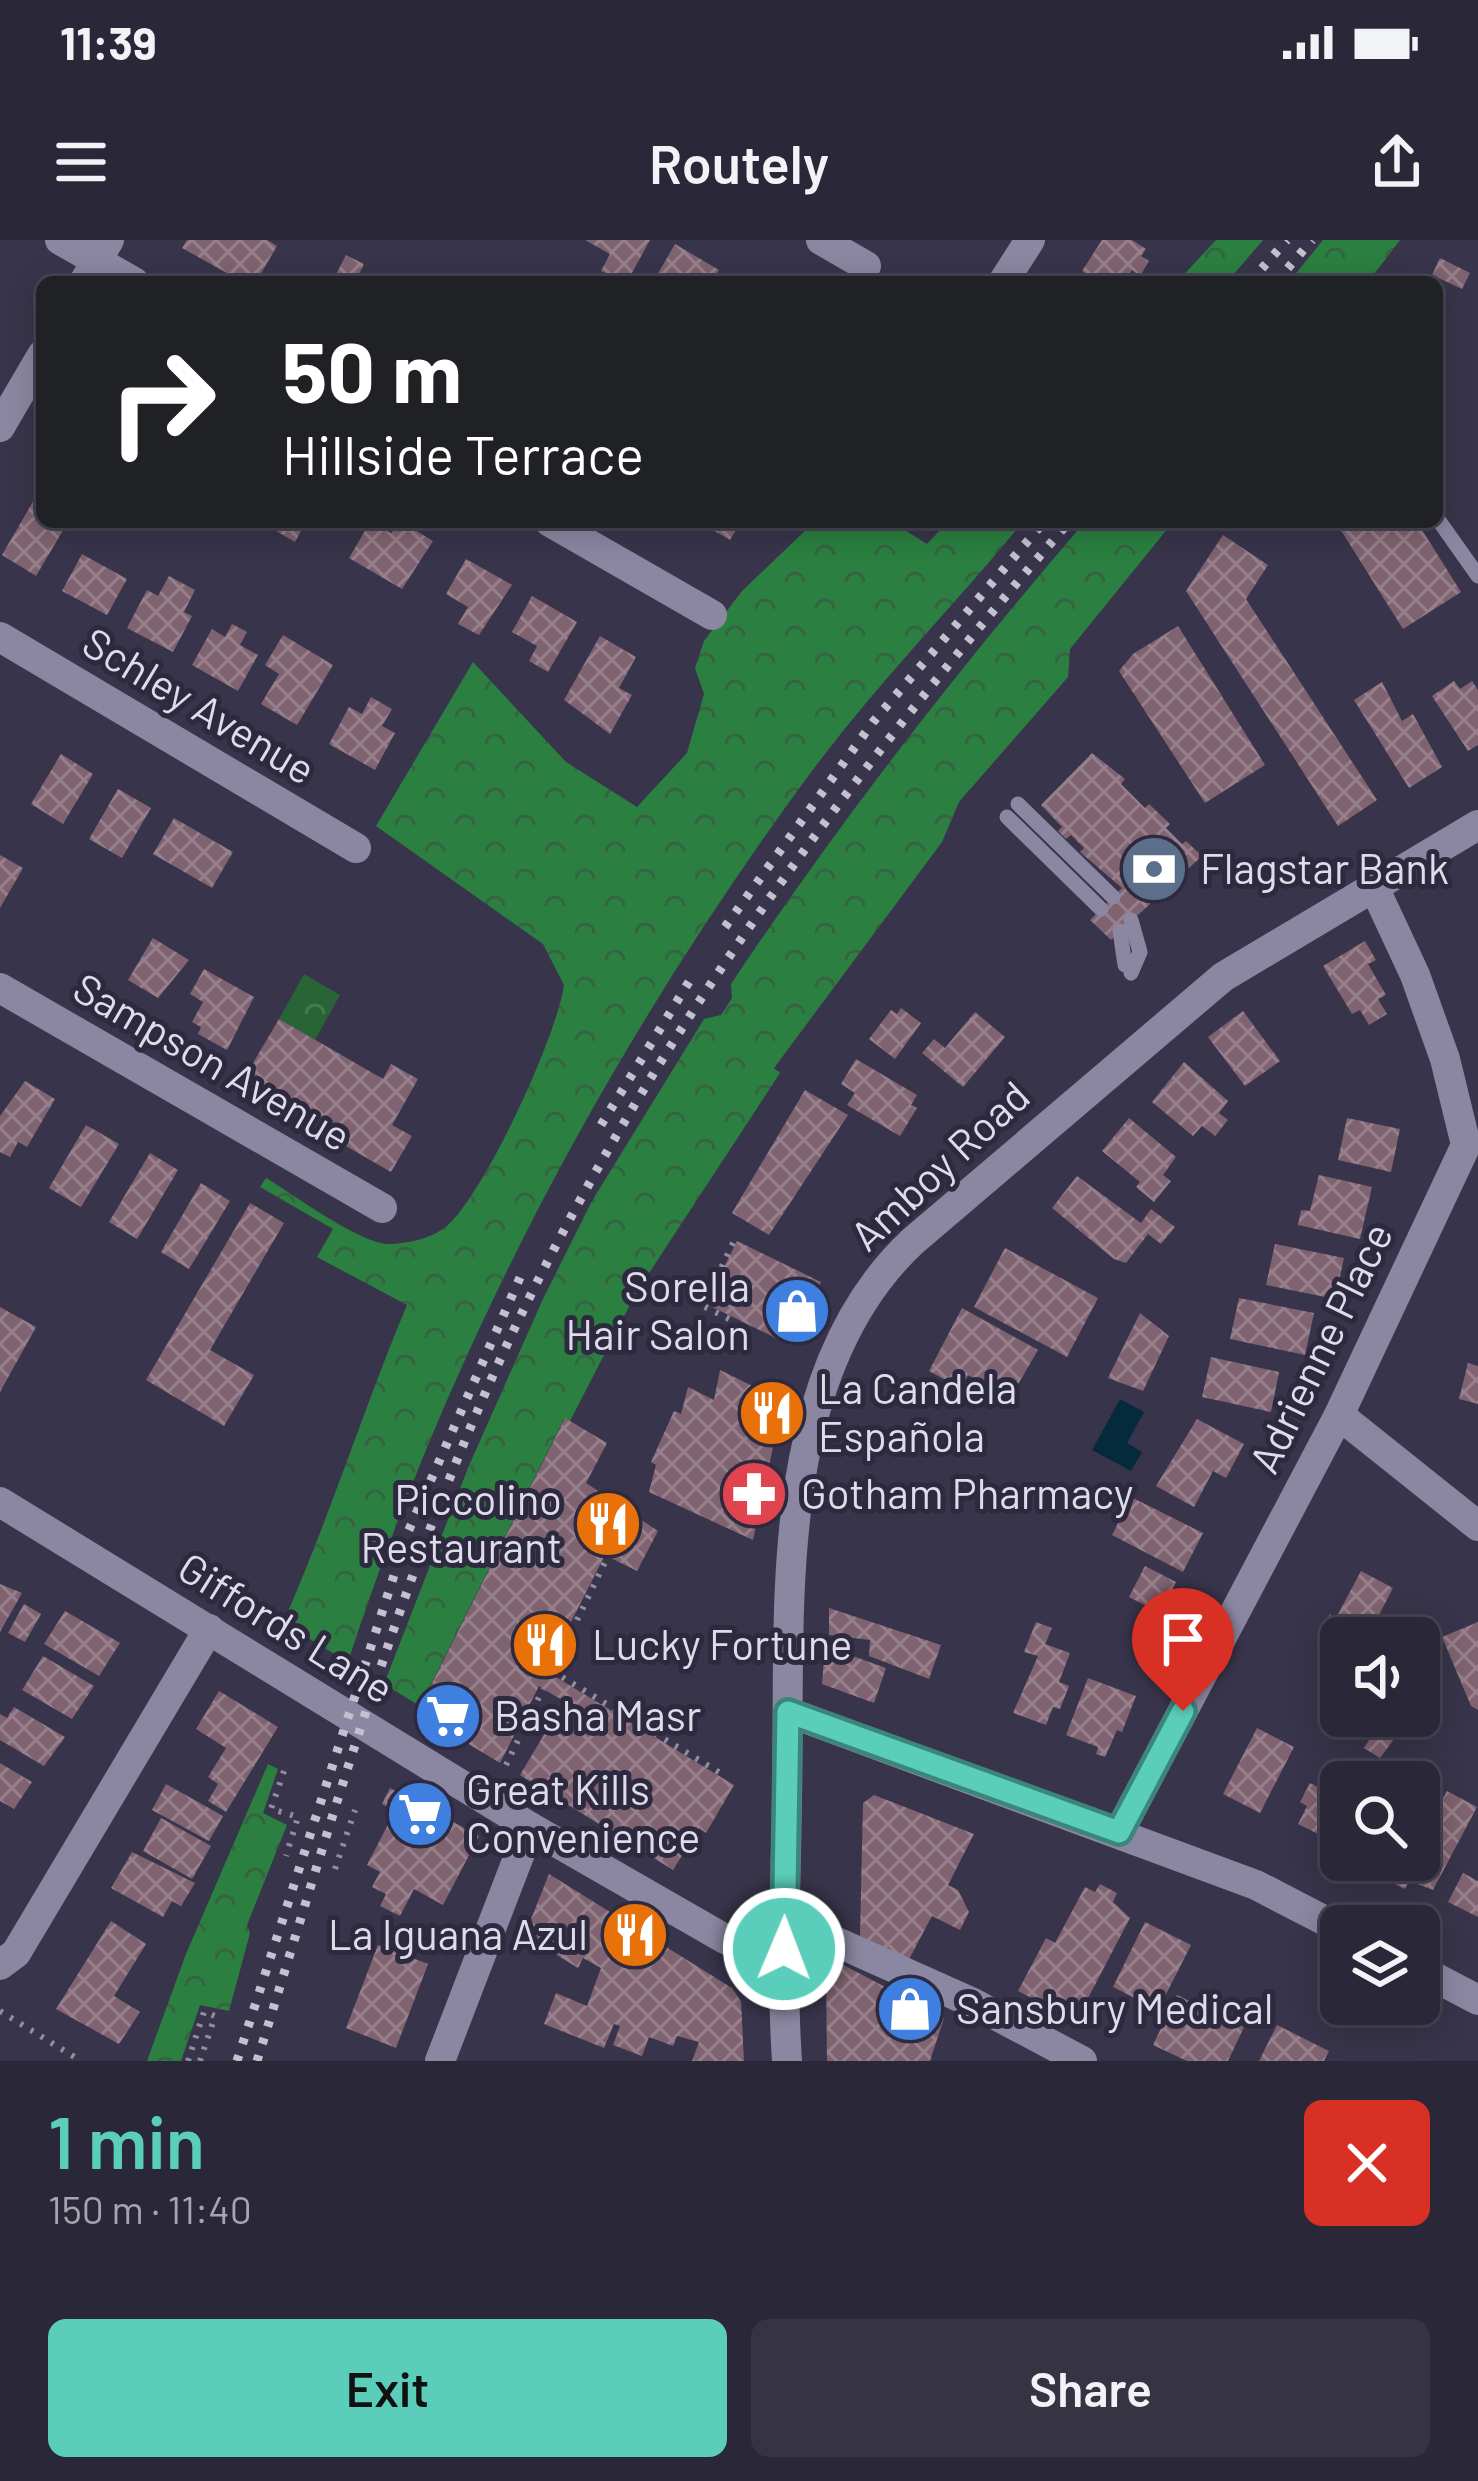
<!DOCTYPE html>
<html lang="en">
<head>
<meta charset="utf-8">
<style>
  :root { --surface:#2a2738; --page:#363343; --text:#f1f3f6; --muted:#a5a5ae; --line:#464453; --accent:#5bcebb }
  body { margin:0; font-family:Barlow,sans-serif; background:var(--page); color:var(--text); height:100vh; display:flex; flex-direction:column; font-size:45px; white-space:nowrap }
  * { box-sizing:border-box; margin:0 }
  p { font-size:39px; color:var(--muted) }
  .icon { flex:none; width:66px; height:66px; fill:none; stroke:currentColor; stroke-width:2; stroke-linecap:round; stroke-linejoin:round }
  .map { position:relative; height:1821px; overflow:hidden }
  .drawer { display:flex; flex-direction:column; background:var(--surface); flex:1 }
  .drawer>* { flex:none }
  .hud { position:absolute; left:36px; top:36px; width:1407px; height:252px; border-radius:18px; box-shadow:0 6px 30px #0003,0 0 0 3px var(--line); background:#202124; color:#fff; overflow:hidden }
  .buttons { position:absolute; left:1320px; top:1377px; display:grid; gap:24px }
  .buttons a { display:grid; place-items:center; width:120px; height:120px; border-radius:18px; background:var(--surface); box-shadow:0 6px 30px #0003,0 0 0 3px var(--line); font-size:60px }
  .pin { position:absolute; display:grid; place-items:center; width:102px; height:102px; color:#fff; margin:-123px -51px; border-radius:50% 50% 50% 0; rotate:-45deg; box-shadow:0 0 12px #0007 }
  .pin .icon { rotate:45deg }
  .me { position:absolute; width:132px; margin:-66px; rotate:1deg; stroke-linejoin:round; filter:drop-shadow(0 0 9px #0008) }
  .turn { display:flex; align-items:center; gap:42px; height:252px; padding:0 48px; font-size:54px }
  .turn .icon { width:156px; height:156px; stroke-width:2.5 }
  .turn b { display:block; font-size:84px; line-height:102px }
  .round { display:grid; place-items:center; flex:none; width:126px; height:126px; border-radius:18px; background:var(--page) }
  .head { display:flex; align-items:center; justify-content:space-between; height:204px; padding:0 48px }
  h1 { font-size:72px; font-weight:600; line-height:90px; color:var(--accent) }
  .action { display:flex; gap:24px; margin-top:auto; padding:24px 48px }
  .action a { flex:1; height:138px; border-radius:18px; background:var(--accent); color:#111; font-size:48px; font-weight:600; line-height:138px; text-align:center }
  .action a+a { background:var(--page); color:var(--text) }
  .status { display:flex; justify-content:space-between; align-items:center; height:84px; padding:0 60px; background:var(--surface); direction:ltr }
  .status svg { height:33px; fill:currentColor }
  header { display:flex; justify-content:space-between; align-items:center; height:156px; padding:0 48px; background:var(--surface); font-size:54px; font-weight:600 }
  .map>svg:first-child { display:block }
  .forest { fill:url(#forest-crowns) }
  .park { fill:url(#park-crowns) }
  .water { fill:#052a3b }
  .building { fill:url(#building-cross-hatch) }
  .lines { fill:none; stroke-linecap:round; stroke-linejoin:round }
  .path { stroke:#918ea1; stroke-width:6; stroke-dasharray:3 9; stroke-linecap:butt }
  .lane { stroke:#8b87a2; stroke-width:15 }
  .street { stroke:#8b87a2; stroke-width:30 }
  .secondary { stroke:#8b87a2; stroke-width:30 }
  .rail { stroke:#c3c1d0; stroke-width:9; stroke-dasharray:6 12; stroke-linecap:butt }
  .route-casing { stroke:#3b867a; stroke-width:30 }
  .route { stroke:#5bcebb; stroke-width:21 }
  .labels { text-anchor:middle; stroke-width:10; stroke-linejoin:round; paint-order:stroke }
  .street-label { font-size:42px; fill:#dedcea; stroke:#2d2a40 }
  .poi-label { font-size:42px; fill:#dedcea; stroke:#2d2a40; text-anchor:start }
</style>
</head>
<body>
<div class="status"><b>11:39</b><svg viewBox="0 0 49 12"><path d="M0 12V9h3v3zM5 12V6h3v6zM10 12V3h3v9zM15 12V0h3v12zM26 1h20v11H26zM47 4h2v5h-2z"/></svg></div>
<header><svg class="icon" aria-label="menu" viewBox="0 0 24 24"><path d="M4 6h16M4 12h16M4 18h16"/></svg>Routely<svg class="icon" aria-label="share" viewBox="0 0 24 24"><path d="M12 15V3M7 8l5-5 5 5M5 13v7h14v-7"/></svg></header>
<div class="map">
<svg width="1478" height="1821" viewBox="0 0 1478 1821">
  <defs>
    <pattern id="forest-crowns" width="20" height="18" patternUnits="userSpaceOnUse" patternTransform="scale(3)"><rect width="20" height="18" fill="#2b8041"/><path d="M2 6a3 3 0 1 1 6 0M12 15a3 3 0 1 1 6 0" fill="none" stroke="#366443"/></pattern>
    <pattern id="park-crowns" width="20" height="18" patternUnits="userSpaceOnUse" patternTransform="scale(3)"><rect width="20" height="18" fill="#286435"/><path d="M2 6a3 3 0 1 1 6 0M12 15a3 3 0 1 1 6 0" fill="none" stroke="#477a52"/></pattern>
    <pattern id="building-cross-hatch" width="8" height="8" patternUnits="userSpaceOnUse" patternTransform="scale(3)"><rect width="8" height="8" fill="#7f6370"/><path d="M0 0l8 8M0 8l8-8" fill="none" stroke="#97808b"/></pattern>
  </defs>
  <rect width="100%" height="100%" fill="#38344b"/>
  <g class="forest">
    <path d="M1216,0H1263L1227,42H1177Z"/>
    <path d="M1323,0H1400L1368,42H1289Z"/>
    <path d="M892,282L927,304L948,282H1023C952,368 872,449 806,539C609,808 451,1104 348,1422L283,1383C329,1279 363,1170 407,1065L317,1017L333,989L260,947L266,938C293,954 359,1003 388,1004C407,1004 434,998 448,985C486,950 557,796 564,745L543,704L376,586L473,422L566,522L637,567L687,513L704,454L695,428L704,401L742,351L808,288Z"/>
    <path d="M1085,282H1173L1070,409L1068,437L959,562L942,602L774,828L780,833L636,1053L570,1181L564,1179L420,1466L384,1444L468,1228L543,1059L592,961L704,779L721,775L732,758L731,744C840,581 957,430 1085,282Z"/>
    <path d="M268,1524L278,1529L263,1573L287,1585L247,1685L250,1693L229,1771L200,1765L181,1821H147L186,1714Z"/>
  </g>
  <path class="park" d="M304,734L340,755L315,800L279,779Z"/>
  <path class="water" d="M1120,1159L1144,1172L1127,1203L1142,1212L1131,1231L1092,1210Z"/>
  <g class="building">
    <path d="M187,0H267L277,6L256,42H243L182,8Z"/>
    <path d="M585,0H650L627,42L601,31L610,14Z"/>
    <path d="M1102,0H1132L1146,9L1141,16L1149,21L1140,36L1132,30L1125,42H1099L1082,31Z"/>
    <path d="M675,4L719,30L712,42H653Z"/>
    <path d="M346,15L364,24L359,34L375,42H332Z"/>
    <path d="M1440,18L1470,33L1462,49L1432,35Z"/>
    <path d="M38,253L42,282H68L36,336L2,315Z"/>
    <path d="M261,282H306L295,302Z"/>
    <path d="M370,282L391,293L402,282L433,301L402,349L349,318Z"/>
    <path d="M699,282H741L730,300Z"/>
    <path d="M1417,282L1461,352L1403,389L1337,284Z"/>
    <path d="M1223,295L1268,325L1246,359L1377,560L1338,586L1186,351Z"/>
    <path d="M82,314L127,339L107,375L62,351Z"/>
    <path d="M466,319L512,345L479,395L458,384L468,367L446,354Z"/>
    <path d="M169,336L195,350L184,372L192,376L173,412L127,388L147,350L158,356Z"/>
    <path d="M532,356L577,382L548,432L529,421L537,406L512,392Z"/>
    <path d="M232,384L247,392L240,405L258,415L238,451L192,425L212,389L225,397Z"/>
    <path d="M1178,386L1265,525L1205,563L1119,431L1133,414Z"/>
    <path d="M283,395L333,425L297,485L261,464L279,434L265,425Z"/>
    <path d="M600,396L636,417L619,448L632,455L610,494L564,460Z"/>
    <path d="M1454,441L1460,449L1472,441L1478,450V505L1468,511L1432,456Z"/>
    <path d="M1382,442L1402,481L1413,474L1442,527L1409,548L1354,460Z"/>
    <path d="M371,457L392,469L382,486L395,493L375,530L329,504L349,467L362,474Z"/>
    <path d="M1092,513L1125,539L1121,544L1145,568L1149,564L1170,584L1166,588L1182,604L1186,601L1202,616L1111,700L1090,680L1122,648L1080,612L1084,608L1071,595L1066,599L1058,591L1062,587L1041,565Z"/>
    <path d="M61,514L93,534L63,584L31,564Z"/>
    <path d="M118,549L151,568L122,618L89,599Z"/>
    <path d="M174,578L233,612L212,648L153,614Z"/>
    <path d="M0,615L23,628L0,668Z"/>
    <path d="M153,698L189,720L158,758L128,740Z"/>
    <path d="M1365,701L1376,720L1368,724L1386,755L1378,759L1387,774L1369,785L1360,770L1352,774L1323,726Z"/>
    <path d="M204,729L254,757L227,810L198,794L201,787L192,782L203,762L190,754Z"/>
    <path d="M901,768L921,783L895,819L869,799L891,770L897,774Z"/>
    <path d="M1243,771L1280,821L1245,846L1208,797Z"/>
    <path d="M975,772L1005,797L963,847L922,813L934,799L945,808Z"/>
    <path d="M279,779L383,839L391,824L418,839L392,885L412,896L391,932L240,845Z"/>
    <path d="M856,819L917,855L911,865L917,868L900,896L847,865L855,853L841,844Z"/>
    <path d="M1184,822L1228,861L1219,873L1228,880L1215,896L1202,886L1193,896L1152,862Z"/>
    <path d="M25,841L55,859L27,907L18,902L10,917L0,912V876Z"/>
    <path d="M805,850L848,875L769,995L732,973Z"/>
    <path d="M1129,878L1176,917L1163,935L1171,941L1154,962L1136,947L1140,942L1102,911Z"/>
    <path d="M1347,878L1400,889L1391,932L1338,920Z"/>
    <path d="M86,885L119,904L81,967L49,948Z"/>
    <path d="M150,913L178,930L137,999L109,982Z"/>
    <path d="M1319,935L1372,947L1360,999L1298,985L1301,970L1310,971Z"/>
    <path d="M1077,936L1141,983L1151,969L1175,987L1161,1004L1148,994L1126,1023L1114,1019L1052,968Z"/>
    <path d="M201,943L230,961L189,1029L161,1012Z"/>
    <path d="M250,963L284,983L210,1110L254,1135L224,1186L146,1140Z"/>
    <path d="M737,1001L821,1042L790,1105L706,1064Z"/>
    <path d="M1275,1004L1344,1018L1335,1059L1266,1045Z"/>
    <path d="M1005,1008L1098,1058L1067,1117L974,1067Z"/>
    <path d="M1239,1058L1314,1073L1305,1115L1230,1099Z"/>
    <path d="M0,1067L36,1087L0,1152Z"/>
    <path d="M962,1068L1038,1110L1010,1158L968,1135L960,1148L929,1131Z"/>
    <path d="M1140,1073L1169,1096L1143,1151L1108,1138Z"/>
    <path d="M1211,1117L1279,1132L1271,1172L1202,1157Z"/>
    <path d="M1468,1123L1478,1126V1164L1459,1159Z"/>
    <path d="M720,1130L783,1161L753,1300L649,1252L656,1225L651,1222L674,1171L681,1174L688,1147L714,1160Z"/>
    <path d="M565,1178L607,1203L586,1243L658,1291L637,1331L605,1315L546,1431L734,1545L706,1593L699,1588L673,1630L520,1535L564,1461L543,1449L539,1446L500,1523L417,1473Z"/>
    <path d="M1197,1179L1244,1204L1226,1238L1213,1231L1194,1267L1156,1246Z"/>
    <path d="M1131,1257L1203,1293L1183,1332L1112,1295Z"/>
    <path d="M1145,1326L1176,1342L1160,1373L1129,1357Z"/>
    <path d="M1361,1331L1393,1348L1367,1398H1341V1412L1317,1399L1330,1374L1336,1378Z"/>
    <path d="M0,1344L22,1353L0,1392Z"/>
    <path d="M24,1364L41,1374L25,1402L8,1393Z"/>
    <path d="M829,1368L941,1405L929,1439L869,1416L870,1400L829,1395Z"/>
    <path d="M65,1371L120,1403L99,1436L44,1404Z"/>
    <path d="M1036,1382L1052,1388L1045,1404L1070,1413L1059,1442L1069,1446L1060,1469L1053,1467L1046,1485L1013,1473L1038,1416L1024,1412Z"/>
    <path d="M1164,1382L1191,1397L1180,1416L1152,1408Z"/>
    <path d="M1478,1382V1470L1471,1466L1442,1397Z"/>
    <path d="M825,1406L886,1428L874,1463L822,1444Z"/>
    <path d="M43,1416L94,1446L72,1479L22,1450Z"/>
    <path d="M1088,1438L1136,1456L1122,1492L1117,1490L1105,1517L1096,1514L1098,1507L1066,1495Z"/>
    <path d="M219,1451L278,1487L226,1572L208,1561L218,1544L208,1537L226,1508L196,1489Z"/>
    <path d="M14,1467L65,1497L44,1526L0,1500V1474L7,1478Z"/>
    <path d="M1379,1484L1397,1495L1380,1518L1364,1508Z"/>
    <path d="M1257,1488L1294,1507L1260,1573L1223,1554Z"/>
    <path d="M0,1523L32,1542L14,1569L0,1561Z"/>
    <path d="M1330,1536L1341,1541V1578L1330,1600L1298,1584L1307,1566L1300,1562L1310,1543L1323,1550Z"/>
    <path d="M166,1544L223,1576L209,1601L152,1570Z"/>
    <path d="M390,1548L479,1596L443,1665L414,1649L400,1676L380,1666L386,1654L372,1647L380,1632L367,1625L395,1571L382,1564Z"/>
    <path d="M1447,1551L1477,1567L1433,1650L1409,1641L1405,1649L1393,1643L1405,1620H1419V1602Z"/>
    <path d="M874,1555L974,1594L948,1645L958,1650L969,1672L960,1690L932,1676L907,1723L860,1696L863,1563Z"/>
    <path d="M161,1578L211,1606L192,1639L143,1611Z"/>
    <path d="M132,1612L195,1643L181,1666L172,1661L163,1677L111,1648Z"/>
    <path d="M1463,1633L1478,1641V1677L1448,1662Z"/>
    <path d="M549,1634L732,1748L741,1761L744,1821H692L699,1802L677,1796L673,1806L649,1797L642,1816L613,1805L620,1786L614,1784L604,1808L544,1784L556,1753L587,1766L601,1728L583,1718L578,1728L531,1699L535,1693L527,1689Z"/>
    <path d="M1100,1644L1117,1653L1113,1662L1130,1678L1076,1781L1018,1751L1046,1698L1055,1703L1085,1647L1095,1652Z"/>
    <path d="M111,1681L146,1704L114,1756L140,1772L119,1804L56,1769Z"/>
    <path d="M1145,1682L1191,1705L1158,1770L1113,1747Z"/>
    <path d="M378,1705L428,1724L396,1808L346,1788Z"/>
    <path d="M834,1720L944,1778L930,1821H827L826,1727Z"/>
    <path d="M1177,1755L1244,1787L1228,1821H1187L1153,1805Z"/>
    <path d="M1277,1785L1329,1811L1324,1821H1259Z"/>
  </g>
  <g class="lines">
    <g class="path">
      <path d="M729,1079L703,1066L734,1001"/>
      <path d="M552,1431L722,1534"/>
      <path d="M551,1434L607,1318"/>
      <path d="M506,1525L543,1449"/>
      <path d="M284,1531L271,1569L298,1577L286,1616"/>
      <path d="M335,1629L355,1570"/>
      <path d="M0,1771L81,1821"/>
      <path d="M188,1821L204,1772L210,1774"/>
      <path d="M200,1821L215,1776L210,1774"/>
    </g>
    <g class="lane">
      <path d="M1437,278L1478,336"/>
      <path d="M1018,564L1113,657"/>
      <path d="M1007,577L1101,669"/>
      <path d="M1120,691L1125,725"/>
      <path d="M1131,733L1140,712L1131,680"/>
    </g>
    <g class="street">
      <path d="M60,0L134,42"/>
      <path d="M821,0L866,26"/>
      <path d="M84,42L109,0"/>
      <path d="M1003,42L1030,0"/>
      <path d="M0,187L42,115"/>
      <path d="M550,282L712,375"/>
      <path d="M0,397L356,608"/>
      <path d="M0,748L382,968"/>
      <path d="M1339,1175L1478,1286"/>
      <path d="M788,1472L1256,1645L1341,1689"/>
      <path d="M1119,1592L1339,1175L1466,905L1445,819L1415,735L1373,645"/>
      <path d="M783,1678L973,1763L1082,1821"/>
      <path d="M0,1725L16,1713L209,1389"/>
      <path d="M1419,1729L1478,1760"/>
      <path d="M440,1821L530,1587"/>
    </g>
    <g class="secondary">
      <path d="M0,1262L530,1587L725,1699L754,1709H784"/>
      <path d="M787,1821C781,1732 786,1644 787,1556C791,1376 768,1136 913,1001L1223,737L1478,585"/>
    </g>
    <g class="rail">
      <path d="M1250,42L1287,0"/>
      <path d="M1276,42L1312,0"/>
      <path d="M725,687L873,482L1044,282"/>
      <path d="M601,885L695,732"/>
      <path d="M237,1821L408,1292L522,1033"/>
      <path d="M257,1821C342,1548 419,1268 552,1013C692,742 870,512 1069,282"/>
    </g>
  </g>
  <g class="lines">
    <defs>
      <path id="route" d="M784,1709L788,1472L1119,1592L1183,1471"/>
    </defs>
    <use href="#route" class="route-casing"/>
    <use href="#route" class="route"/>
  </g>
  <defs>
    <symbol id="bank-disc" viewBox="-11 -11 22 22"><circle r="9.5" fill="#5c6f8a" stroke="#2d2a40"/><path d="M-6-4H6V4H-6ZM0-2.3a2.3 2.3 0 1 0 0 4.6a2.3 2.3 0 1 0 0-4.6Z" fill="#fff"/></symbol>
    <symbol id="shop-disc" viewBox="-11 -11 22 22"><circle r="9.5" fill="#3f7fe0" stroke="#2d2a40"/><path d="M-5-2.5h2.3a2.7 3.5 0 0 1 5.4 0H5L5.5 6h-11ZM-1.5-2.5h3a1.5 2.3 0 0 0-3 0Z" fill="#fff"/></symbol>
    <symbol id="restaurant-disc" viewBox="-11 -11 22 22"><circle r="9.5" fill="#e8710a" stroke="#2d2a40"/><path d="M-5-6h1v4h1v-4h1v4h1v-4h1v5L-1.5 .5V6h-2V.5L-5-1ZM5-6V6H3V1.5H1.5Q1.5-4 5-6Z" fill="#fff"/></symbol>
    <symbol id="pharmacy-disc" viewBox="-11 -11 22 22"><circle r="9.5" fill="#e0444e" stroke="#2d2a40"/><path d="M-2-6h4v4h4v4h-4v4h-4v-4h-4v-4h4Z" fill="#fff"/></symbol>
    <symbol id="supermarket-disc" viewBox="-11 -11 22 22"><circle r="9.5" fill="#3f7fe0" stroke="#2d2a40"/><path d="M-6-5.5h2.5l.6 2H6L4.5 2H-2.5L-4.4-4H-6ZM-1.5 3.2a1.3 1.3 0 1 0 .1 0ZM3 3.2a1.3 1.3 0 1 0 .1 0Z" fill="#fff"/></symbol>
  </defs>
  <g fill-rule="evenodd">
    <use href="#bank-disc" x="1116" y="591" width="76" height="76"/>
    <use href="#shop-disc" x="759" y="1033" width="76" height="76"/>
    <use href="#restaurant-disc" x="734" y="1135" width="76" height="76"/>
    <use href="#pharmacy-disc" x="716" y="1216" width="76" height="76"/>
    <use href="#restaurant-disc" x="570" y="1246" width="76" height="76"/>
    <use href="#restaurant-disc" x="507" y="1367" width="76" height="76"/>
    <use href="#supermarket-disc" x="410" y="1438" width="76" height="76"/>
    <use href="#supermarket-disc" x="382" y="1536" width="76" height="76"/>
    <use href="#restaurant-disc" x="597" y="1657" width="76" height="76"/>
    <use href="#shop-disc" x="872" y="1731" width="76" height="76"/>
  </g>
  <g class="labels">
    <g class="street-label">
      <text transform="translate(199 466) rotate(31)" y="15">Schley Avenue</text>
      <text transform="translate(212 822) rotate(30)" y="15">Sampson Avenue</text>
      <text transform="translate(940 926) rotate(-43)" y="15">Amboy Road</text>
      <text transform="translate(1321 1108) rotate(-64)" y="15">Adrienne Place</text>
      <text transform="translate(286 1388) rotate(32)" y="15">Giffords Lane</text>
    </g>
    <g class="poi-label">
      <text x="1200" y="644">Flagstar Bank</text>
      <text x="750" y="1062" text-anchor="end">Sorella<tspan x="750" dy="48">Hair Salon</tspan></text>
      <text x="818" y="1164">La Candela<tspan x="818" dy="48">Española</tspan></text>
      <text x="801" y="1269">Gotham Pharmacy</text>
      <text x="562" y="1275" text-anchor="end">Piccolino<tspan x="562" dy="48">Restaurant</tspan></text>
      <text x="592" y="1420">Lucky Fortune</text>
      <text x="494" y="1491">Basha Masr</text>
      <text x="466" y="1565">Great Kills<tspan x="466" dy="48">Convenience</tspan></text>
      <text x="588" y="1710" text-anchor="end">La Iguana Azul</text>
      <text x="956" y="1784">Sansbury Medical</text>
    </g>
  </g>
</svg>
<div class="buttons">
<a><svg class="icon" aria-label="sound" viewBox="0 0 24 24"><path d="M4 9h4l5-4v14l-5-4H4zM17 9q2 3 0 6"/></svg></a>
<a><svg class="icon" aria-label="search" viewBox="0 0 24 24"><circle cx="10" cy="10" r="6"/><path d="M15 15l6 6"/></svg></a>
<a><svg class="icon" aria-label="layers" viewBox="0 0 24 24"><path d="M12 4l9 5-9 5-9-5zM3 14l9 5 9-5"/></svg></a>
</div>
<div class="pin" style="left:1183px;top:1471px;background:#d93025"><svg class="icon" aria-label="arrive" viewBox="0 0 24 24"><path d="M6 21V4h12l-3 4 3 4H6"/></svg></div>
<svg class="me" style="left:784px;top:1709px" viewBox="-20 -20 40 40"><circle r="17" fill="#5bcebb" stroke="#fff" stroke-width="3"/><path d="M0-11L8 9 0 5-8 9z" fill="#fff"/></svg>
<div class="hud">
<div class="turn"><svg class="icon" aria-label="right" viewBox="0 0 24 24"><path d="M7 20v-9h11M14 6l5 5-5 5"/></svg><div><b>50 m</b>Hillside Terrace</div></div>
</div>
</div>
<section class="drawer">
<div class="head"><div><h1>1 min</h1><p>150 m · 11:40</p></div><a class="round" style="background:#d93025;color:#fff"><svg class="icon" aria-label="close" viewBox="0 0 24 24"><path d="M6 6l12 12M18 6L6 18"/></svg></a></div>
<div class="action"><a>Exit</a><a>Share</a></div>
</section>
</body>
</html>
